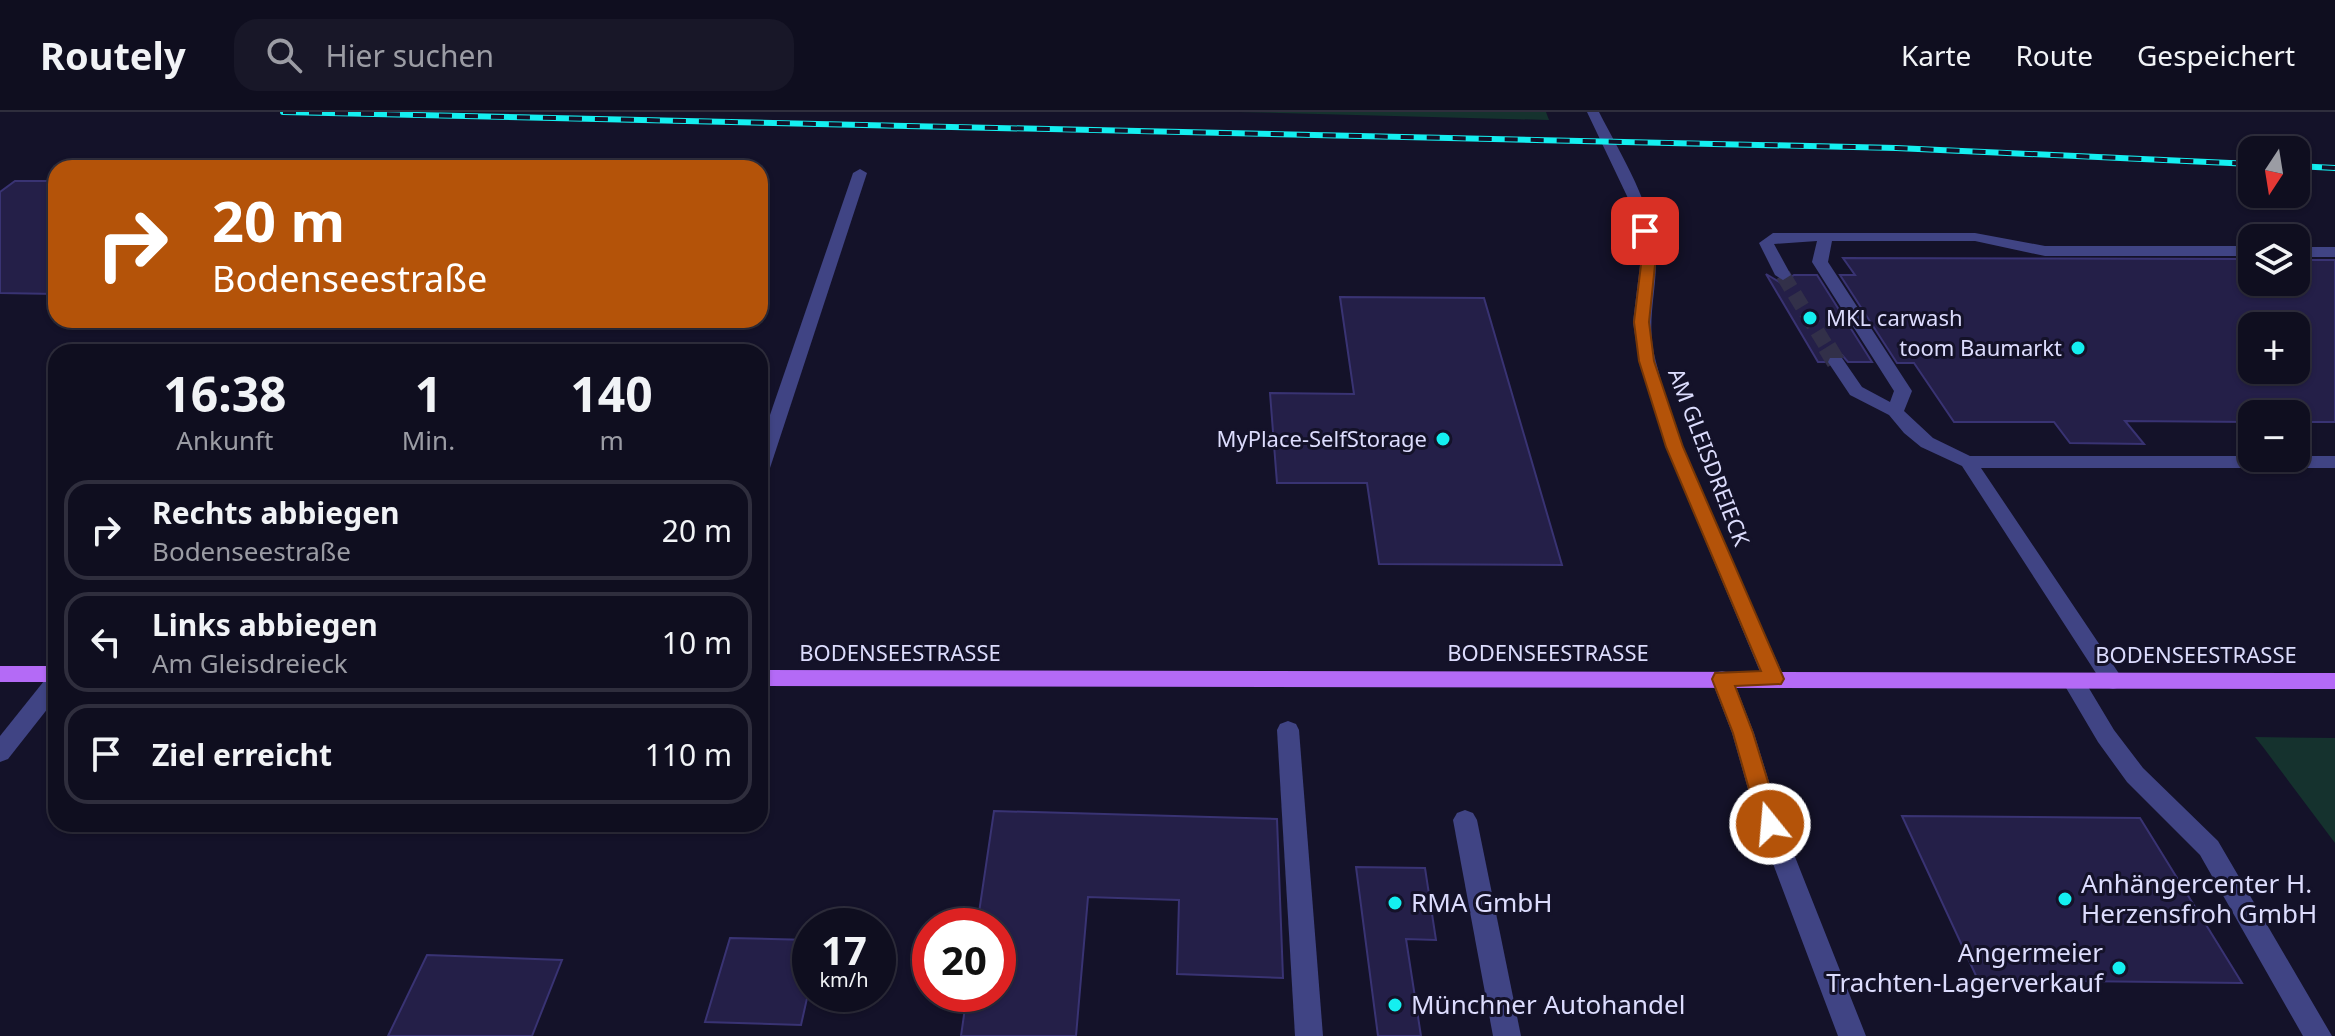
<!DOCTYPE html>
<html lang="de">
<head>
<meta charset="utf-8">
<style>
  :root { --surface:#0f0e1f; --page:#181728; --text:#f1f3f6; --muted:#9b9ca4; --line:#2f2e3d }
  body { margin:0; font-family:"Noto Sans",sans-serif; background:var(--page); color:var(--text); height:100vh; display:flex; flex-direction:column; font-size:30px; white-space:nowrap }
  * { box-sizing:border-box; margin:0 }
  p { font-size:26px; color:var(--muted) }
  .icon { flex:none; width:44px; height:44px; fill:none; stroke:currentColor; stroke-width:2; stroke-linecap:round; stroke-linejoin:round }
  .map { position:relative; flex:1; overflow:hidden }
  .sheet { position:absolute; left:48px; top:232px; width:720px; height:488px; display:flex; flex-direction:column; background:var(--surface); border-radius:24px; box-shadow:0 2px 6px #0004,0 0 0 2px var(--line) }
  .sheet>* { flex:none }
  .hud { position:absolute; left:48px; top:48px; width:720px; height:168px; border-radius:24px; box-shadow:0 2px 6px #0004,0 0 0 2px var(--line); background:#b45309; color:#fff; overflow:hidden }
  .needle { width:52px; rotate:192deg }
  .controls { position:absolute; left:2238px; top:24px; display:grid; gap:16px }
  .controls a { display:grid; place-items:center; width:72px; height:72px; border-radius:16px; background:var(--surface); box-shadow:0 2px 6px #0004,0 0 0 2px var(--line); font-size:40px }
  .speed { position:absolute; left:792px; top:796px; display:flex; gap:16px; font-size:40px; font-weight:700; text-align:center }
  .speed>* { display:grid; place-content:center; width:104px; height:104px; border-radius:50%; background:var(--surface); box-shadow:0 2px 6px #0004,0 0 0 2px var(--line); line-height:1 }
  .speed small { font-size:20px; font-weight:400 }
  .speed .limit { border:12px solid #d22; background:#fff; color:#111 }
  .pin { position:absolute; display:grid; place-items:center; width:68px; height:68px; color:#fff; margin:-34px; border-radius:16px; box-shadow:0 4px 12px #0006 }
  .me { position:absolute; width:88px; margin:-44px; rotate:343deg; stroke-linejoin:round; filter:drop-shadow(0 0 6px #0008) }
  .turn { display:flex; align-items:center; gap:28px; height:168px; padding:0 32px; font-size:36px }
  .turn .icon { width:104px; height:104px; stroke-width:2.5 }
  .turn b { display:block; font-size:56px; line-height:68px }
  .eta { display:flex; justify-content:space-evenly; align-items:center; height:136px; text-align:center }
  .eta b { font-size:48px; font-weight:700; line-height:56px }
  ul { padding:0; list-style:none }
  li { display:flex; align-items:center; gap:24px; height:100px; margin:0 16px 12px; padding:0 16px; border:4px solid var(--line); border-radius:24px }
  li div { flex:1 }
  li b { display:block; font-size:30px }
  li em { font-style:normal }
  header { display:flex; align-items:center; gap:48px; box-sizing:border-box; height:112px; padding:0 40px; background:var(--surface); border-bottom:2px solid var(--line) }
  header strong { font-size:38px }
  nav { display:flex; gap:44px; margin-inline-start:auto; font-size:28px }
  .search { width:560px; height:72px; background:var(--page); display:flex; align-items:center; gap:20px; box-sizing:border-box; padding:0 28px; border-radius:24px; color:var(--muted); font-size:30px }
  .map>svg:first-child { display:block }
  .green { fill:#15322e }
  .building { fill:#241f48; stroke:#393373; stroke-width:2; fill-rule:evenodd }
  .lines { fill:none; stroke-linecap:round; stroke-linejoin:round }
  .minor-tunnel-far1 { stroke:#323049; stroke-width:15; stroke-dasharray:15 7; stroke-linecap:butt }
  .minor-tunnel { stroke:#323049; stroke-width:19; stroke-dasharray:19 9; stroke-linecap:butt }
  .minor { fill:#404484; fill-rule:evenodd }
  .major { fill:#b46af6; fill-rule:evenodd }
  .rail-casing { stroke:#14eff0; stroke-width:6 }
  .rail { stroke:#141229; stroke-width:4; stroke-dasharray:13; stroke-linecap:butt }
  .route { fill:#b45309; stroke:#753606; stroke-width:2 }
  .poi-dot { fill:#14eff0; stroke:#141229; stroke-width:3 }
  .labels { text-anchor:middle; stroke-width:6; stroke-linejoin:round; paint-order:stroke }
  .poi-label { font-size:22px; fill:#dcdcfd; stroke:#141229; text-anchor:end }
  .street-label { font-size:22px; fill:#dcdcfd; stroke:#141229 }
  .near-poi-label { font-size:26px; fill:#dcdcfd; stroke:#141229; text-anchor:start }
</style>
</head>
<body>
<header>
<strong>Routely</strong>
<div class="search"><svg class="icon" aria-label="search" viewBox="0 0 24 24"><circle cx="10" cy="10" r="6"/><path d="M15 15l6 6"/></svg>Hier suchen</div>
<nav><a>Karte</a><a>Route</a><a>Gespeichert</a></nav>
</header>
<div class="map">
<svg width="2335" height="924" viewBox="0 0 2335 924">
  <rect width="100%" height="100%" fill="#141229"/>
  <g class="green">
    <path d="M1238,0H1546L1549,8Z"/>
    <path d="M2255,625L2335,626V731L2263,635Z"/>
  </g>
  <g class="building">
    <path d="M15,69H56V182L0,181V80Z"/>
    <path d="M1843,146L2252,147V170H2296V148H2335V310H2296V302H2252V310L2125,309L2144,332L2070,331L2054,310H1954L1914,251H1897L1840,163H1855ZM2252,214H2296V258H2252Z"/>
    <path d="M1766,162L1781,171L1794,163H1817L1872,250H1848L1842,243H1830L1825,250H1818Z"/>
    <path d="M1340,185L1484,186L1562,453L1379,452L1367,371H1277L1270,281L1354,282Z"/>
    <path d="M994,699L1277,707L1283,866L1177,862L1179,788L1088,785L1076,924H961L967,882H998V814H977Z"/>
    <path d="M1902,704L2140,706L2242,871L1978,868Z"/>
    <path d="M1356,755L1425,756L1436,828L1406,827L1421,924H1378Z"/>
    <path d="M730,826L810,828V873L801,913L705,910Z"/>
    <path d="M427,843L562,848L532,924H388Z"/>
  </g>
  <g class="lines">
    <path class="minor-tunnel-far1" d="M1783,163L1828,237"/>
    <path class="minor-tunnel" d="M1827,235L1836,250"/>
    <g class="minor">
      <path d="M1587,0H1599C1624,49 1656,97 1656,153C1655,188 1646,214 1656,250C1683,355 1741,467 1785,567L1782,573L1774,575L1766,573L1763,567L1666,335L1639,249L1633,210L1640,153L1636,103Z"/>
      <path d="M860,57L867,61L769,359L760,365V332L853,61Z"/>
      <path d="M1773,121H1975L2045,134H2252V144H2045L1975,129H1832L1828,150L1912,279L1904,299L1933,326L1970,344H2335V356H1981L2124,569L2121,575L2113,577L2105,575L1962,354L1921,335L1904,321L1889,303L1850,283L1828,250L1830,246H1842L1862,275L1890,290L1894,279L1812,150L1817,129L1774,132L1791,163L1783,168L1775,163L1759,131Z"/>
      <rect x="2296" y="135" width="39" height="10"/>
      <path d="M1722,559L1730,561L1733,567L1754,621L1782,712L1866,924H1838L1758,712L1732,621L1711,567L1714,561Z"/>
      <path d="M2073,561L2081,563L2114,618L2143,656L2218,729L2332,924H2303L2200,743L2127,670L2098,630L2062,569L2065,563Z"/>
      <path d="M56,562V586L8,647L0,650V624L48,564Z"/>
      <path d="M1288,609L1296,612L1299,618L1323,924H1295L1277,618L1280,612Z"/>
      <path d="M1465,698L1473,701L1477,708L1521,924H1493L1453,708L1457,701Z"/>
    </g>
    <g class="major">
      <rect x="0" y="554" width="56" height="16"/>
      <path d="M760,558L2335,561V577L760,574Z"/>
    </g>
    <defs>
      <g id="rail">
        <path d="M283,0L1896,36L2252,52"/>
        <path d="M2296,54L2335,56"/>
      </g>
    </defs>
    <use href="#rail" class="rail-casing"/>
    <use href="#rail" class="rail"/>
  </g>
  <path class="route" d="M1645,115L1652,119L1655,153L1649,210L1654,249L1683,335L1784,567L1781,572L1735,574L1753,621L1781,712L1778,718L1770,721L1763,718L1759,712L1733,621L1712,567L1715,561L1761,559L1666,335L1639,249L1634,210L1641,153L1638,119Z"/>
  <g class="poi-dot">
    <circle cx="1810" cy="206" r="8"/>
    <circle cx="2078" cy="236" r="8"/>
    <circle cx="1443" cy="327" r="8"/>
    <circle cx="2065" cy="787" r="8"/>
    <circle cx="1395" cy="791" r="8"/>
    <circle cx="2119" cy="856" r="8"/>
    <circle cx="1395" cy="893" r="8"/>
  </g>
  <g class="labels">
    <g class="poi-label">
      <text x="1826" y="214" text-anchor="start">MKL carwash</text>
      <text x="2062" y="244">toom Baumarkt</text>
      <text x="1427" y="335">MyPlace-SelfStorage</text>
    </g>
    <g class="street-label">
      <text transform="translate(1709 345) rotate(69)" y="8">AM GLEISDREIECK</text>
      <text x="900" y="549">BODENSEESTRASSE</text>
      <text x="1548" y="549">BODENSEESTRASSE</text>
      <text x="2196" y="551">BODENSEESTRASSE</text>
    </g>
    <g class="near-poi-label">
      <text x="2081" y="781">Anhängercenter H.<tspan x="2081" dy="30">Herzensfroh GmbH</tspan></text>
      <text x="1411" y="800">RMA GmbH</text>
      <text x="2103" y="850" text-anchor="end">Angermeier<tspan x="2103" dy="30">Trachten-Lagerverkauf</tspan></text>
      <text x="1411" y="902">Münchner Autohandel</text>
    </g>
  </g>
</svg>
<div class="controls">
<a><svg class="needle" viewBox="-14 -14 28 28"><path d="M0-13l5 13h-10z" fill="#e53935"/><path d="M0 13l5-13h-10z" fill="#9b9ca4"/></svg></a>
<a><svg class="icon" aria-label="layers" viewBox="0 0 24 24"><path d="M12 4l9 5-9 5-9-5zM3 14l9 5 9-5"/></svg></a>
<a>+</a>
<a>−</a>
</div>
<div class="speed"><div>17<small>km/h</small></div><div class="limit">20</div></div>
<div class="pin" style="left:1645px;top:119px;background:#d93025"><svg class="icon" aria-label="arrive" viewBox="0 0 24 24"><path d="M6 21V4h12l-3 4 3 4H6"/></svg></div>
<svg class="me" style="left:1770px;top:712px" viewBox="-20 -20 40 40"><circle r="17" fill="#b45309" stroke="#fff" stroke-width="3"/><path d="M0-11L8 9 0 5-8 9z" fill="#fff"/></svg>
<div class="hud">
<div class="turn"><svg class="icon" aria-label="right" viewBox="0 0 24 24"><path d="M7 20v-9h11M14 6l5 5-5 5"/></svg><div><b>20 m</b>Bodenseestraße</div></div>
</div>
<section class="sheet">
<div class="eta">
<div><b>16:38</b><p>Ankunft</p></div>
<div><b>1</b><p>Min.</p></div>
<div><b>140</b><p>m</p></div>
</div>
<ul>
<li><svg class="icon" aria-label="right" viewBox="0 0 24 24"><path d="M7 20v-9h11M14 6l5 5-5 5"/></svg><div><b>Rechts abbiegen</b><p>Bodenseestraße</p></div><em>20 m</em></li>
<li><svg class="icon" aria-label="left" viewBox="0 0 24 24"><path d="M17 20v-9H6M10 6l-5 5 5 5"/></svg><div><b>Links abbiegen</b><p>Am Gleisdreieck</p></div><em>10 m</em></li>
<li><svg class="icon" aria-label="arrive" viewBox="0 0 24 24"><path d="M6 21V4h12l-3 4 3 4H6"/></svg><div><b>Ziel erreicht</b></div><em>110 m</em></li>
</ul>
</section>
</div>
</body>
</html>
